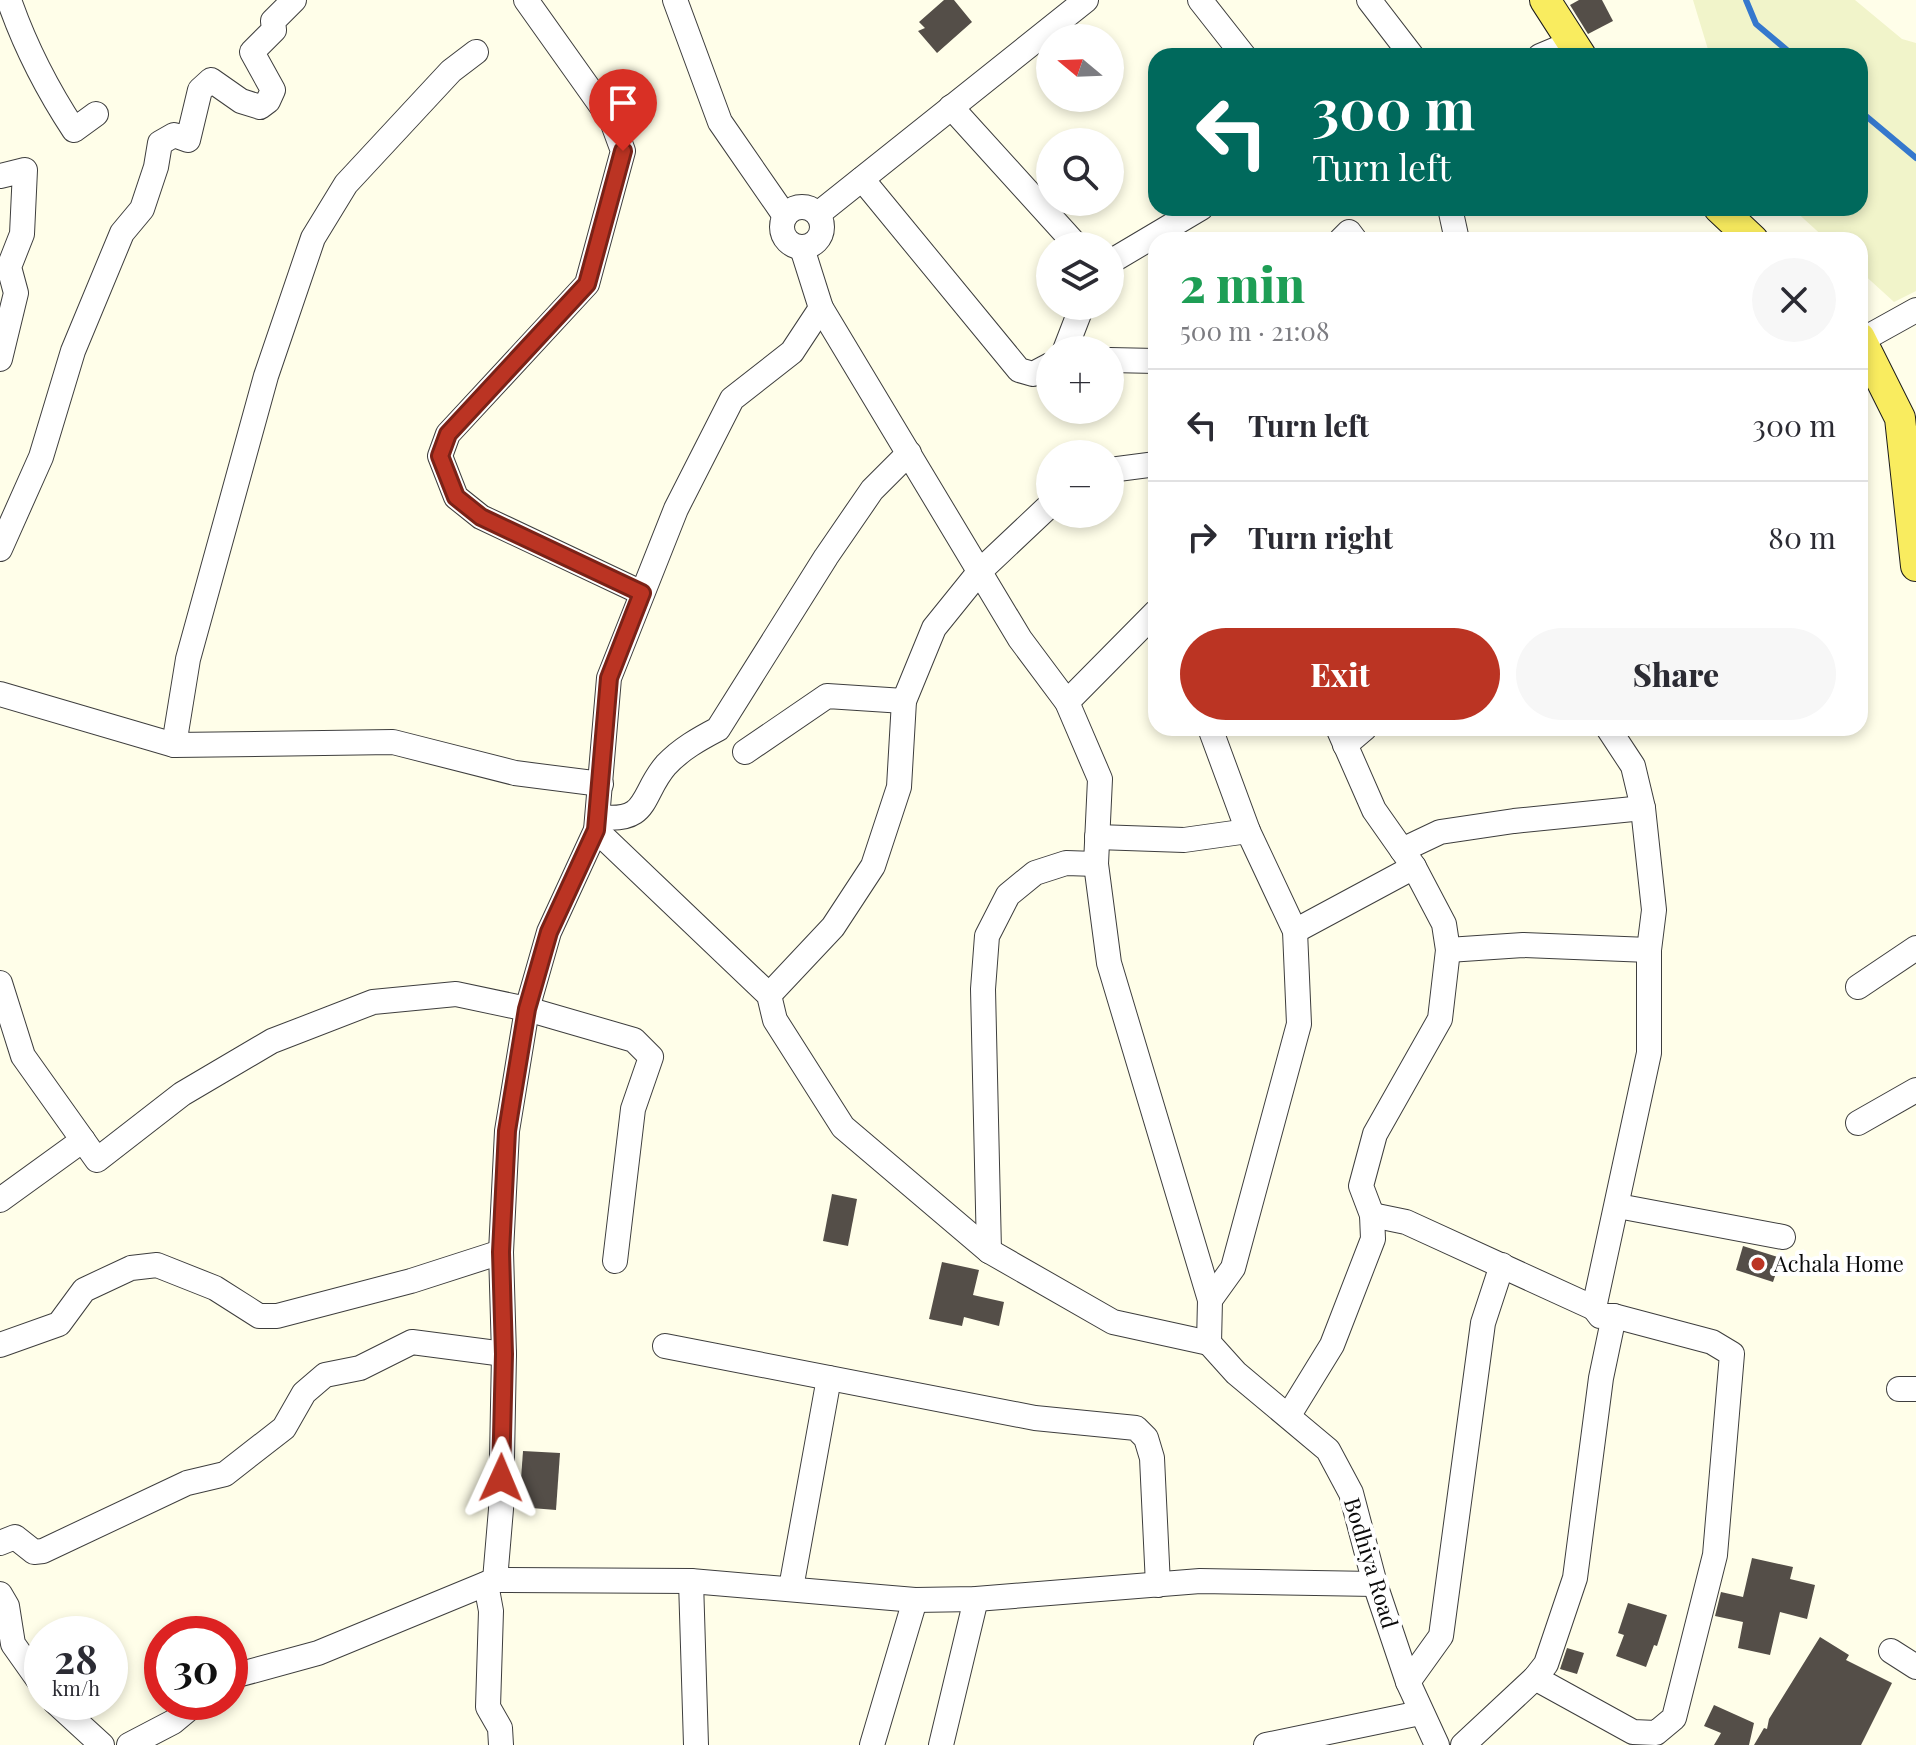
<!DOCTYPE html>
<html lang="en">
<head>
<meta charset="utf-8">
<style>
  :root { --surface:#fff; --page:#f7f7f7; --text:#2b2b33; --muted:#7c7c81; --line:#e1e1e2; --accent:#bb3423 }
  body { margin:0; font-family:"Playfair Display",serif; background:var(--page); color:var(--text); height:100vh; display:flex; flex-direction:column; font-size:30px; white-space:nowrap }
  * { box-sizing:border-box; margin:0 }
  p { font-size:26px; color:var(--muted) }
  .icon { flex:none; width:44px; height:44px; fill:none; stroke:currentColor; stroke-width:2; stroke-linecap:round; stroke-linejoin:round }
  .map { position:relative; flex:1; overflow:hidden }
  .sheet { position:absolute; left:1148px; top:232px; width:720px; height:504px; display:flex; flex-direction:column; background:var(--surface); border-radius:24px; box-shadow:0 4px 12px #0003 }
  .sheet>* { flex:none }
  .guide { position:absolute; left:1148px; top:48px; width:720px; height:168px; border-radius:24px; box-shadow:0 4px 12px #0003; background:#00695c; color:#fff; overflow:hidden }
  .needle { width:52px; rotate:289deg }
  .tools { position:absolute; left:1036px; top:24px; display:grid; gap:16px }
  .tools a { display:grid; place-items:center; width:88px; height:88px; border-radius:50%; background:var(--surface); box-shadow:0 4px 12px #0003; font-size:40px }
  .speed { position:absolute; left:24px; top:1616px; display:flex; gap:16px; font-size:40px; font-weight:700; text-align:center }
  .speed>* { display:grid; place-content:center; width:104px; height:104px; border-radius:50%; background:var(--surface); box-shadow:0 4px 12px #0003; line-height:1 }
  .speed small { font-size:20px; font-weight:400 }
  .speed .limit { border:12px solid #d22; background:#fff; color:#111 }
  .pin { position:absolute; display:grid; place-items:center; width:68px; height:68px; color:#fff; margin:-82px -34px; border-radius:50% 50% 50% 0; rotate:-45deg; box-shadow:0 0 8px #0007 }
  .pin .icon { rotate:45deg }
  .me { position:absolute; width:88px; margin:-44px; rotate:1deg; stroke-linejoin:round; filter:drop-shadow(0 0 6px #0008) }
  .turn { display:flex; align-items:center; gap:28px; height:168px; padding:0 32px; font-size:36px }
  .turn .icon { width:104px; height:104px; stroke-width:2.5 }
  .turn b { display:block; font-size:56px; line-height:68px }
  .round { display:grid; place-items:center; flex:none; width:84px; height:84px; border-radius:42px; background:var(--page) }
  .overview { display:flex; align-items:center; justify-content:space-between; height:136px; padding:0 32px }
  h1 { font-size:48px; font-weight:800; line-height:60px; color:#1e9e55 }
  .primary-button { display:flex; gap:16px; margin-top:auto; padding:16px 32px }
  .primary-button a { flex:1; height:92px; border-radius:48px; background:var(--accent); color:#fff; font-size:32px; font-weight:800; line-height:92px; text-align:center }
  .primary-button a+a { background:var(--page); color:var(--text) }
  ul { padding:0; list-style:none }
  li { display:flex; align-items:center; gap:24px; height:112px; padding:0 32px; border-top:2px solid var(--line) }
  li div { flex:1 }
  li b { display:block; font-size:30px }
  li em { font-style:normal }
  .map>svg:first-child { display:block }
  .farmland { fill:#f1f4ca }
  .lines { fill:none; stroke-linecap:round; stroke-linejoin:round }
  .stream { stroke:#3578cd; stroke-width:6 }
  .building { fill:#544e48 }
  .minor-casing { stroke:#3e3e3e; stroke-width:26 }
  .major-casing { stroke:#1c1c1c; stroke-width:32 }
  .minor { stroke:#fff; stroke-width:24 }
  .major { stroke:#f9ec5f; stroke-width:30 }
  .route-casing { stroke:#7a2217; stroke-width:20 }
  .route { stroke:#bb3423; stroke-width:14 }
  .poi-dot { fill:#bb3423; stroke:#fff; stroke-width:3 }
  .labels { text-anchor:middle; stroke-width:8; stroke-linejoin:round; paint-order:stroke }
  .poi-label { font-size:22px; fill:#0b0b0b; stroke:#fff; text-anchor:start }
  .street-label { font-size:22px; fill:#0b0b0b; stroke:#fff }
</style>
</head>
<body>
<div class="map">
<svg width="1916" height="1745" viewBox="0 0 1916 1745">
  <rect width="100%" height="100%" fill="#fffee9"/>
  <path class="farmland" d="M1693,0H1855L1902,39L1916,43V291L1894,302L1860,271V240H1827L1792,208H1860V56H1710Z"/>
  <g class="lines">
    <g class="stream">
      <path d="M1746,0L1756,24L1794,56"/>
      <path d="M1860,111L1916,158"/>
    </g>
  </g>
  <g class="building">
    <path d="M944,0H954L972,22L937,53L918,31L925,28L919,22Z"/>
    <path d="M1579,0H1602L1613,21L1588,34L1570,5Z"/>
    <path d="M832,1194L857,1199L848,1246L823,1241Z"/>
    <path d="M1743,1246L1781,1258L1773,1282L1736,1270Z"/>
    <path d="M942,1262L979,1270L973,1295L1004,1302L999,1326L964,1317L962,1326L929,1319Z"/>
    <path d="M523,1451L560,1453L556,1510L519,1507Z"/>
    <path d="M1752,1558L1793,1567L1790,1579L1815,1585L1807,1619L1780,1612L1770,1655L1738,1648L1743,1622L1715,1616L1721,1592L1743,1597Z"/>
    <path d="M1628,1603L1667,1615L1657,1646L1654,1645L1646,1667L1616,1656L1624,1635L1618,1633Z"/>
    <path d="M1820,1637L1849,1655L1846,1660L1892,1683L1861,1745H1754L1764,1728L1767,1729L1769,1719Z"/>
    <path d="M1567,1648L1584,1653L1577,1674L1560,1669Z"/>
    <path d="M1714,1705L1754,1723L1749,1745H1714L1721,1733L1704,1726Z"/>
  </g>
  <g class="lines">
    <defs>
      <g id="minor">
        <path d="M9,0C25,46 47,89 74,130L96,114"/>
        <path d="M526,0L612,121L623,151L587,284L448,434L440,456L456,497L481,517L642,593"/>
        <path d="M675,0L720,122L785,216"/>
        <path d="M1200,0L1244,56"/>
        <path d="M1369,0L1412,56"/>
        <path d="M476,52L451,71L346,184L313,238L266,376L188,659L174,745L393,742L515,773L601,784"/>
        <path d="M1540,56L1571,43"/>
        <path d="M951,107L1077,246"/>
        <path d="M0,176L25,170L22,234L9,267L16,293L0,359"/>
        <path d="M862,179L1019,370L1033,374L1050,365"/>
        <circle cx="802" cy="227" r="20"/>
        <path d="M1450,208L1457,240"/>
        <path d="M818,214L1086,0"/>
        <path d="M1341,240L1349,232L1355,240"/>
        <path d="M1110,262L1201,208"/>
        <path d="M821,308L1020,639L1067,702L1100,779L1096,864L1109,963L1210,1300L1209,1343L1236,1373L1328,1450L1351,1493L1375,1584L1408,1682L1437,1745"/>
        <path d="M1862,340L1916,310"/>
        <path d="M1065,350L1082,306"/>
        <path d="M1110,360L1156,361"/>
        <path d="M1110,470L1156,464"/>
        <path d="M0,549L41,457L73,351L122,233L142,209L156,167L160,143L174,135L188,140L200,90L211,80L241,101L260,107L268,101L273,90L252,52L274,30L273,21L294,0"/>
        <path d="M0,694L174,745"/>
        <path d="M1067,702L1156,612"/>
        <path d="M1345,745L1365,728"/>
        <path d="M745,752L827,696L904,701"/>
        <path d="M599,817C650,823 640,795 666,765C681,749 699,739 718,729L826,557L872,490L909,453"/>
        <path d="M596,830L769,995L775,1020L843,1127L989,1251L1113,1322L1209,1343"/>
        <path d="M1097,837L1184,840L1248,831"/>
        <path d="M1402,850L1440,832L1514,821L1643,808"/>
        <path d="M1295,931L1414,867"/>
        <path d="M1448,950L1523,945L1649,950"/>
        <path d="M0,983L23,1056L97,1160L182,1094L272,1041L373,1002L456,994L527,1009L634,1040L651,1057L633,1109L615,1261"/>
        <path d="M1858,987L1916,948"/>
        <path d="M769,995L833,927L873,866L899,787L904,701L934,628L980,571L1050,505"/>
        <path d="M1858,1123L1916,1090"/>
        <path d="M0,1200L83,1140"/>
        <path d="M1618,1206L1783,1237"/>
        <path d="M1372,1215L1406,1222L1594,1308"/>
        <path d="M989,1251L983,989L987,936L1008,895L1035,873L1066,863L1096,864"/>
        <path d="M1210,1300L1233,1268L1299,1024L1295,931L1248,831L1210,728"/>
        <path d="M0,1345L59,1324L84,1290L131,1268L157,1265L215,1288L259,1316H277L411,1281L501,1252"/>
        <path d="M665,1346L1035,1418L1136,1428L1146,1438L1152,1458L1158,1585"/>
        <path d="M1899,1389H1916"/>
        <path d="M1289,1415L1332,1345L1373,1239L1372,1215L1361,1186L1375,1134L1440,1019L1448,950L1444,924L1414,867L1374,810L1338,728"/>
        <path d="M0,1543L15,1537L34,1552L43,1551L187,1483L225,1474L284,1428L304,1393L325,1375L360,1368L412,1342L504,1354"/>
        <path d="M495,1580L501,1509L504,1354L501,1252L507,1131L527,1009L549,932L596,830L609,678L676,509L732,399L792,352L821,308L802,248"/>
        <path d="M691,1581L696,1745"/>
        <path d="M486,1584L491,1611L488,1707L500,1728L501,1745"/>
        <path d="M791,1588L829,1378"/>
        <path d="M0,1594L7,1606L13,1644L42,1685"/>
        <path d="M1891,1651L1916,1667"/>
        <path d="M230,1677L318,1653L495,1580L691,1581L915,1600L976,1599L1200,1581L1375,1584"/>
        <path d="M1535,1678L1633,1732L1656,1733L1674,1718L1715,1555L1732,1354L1712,1342L1614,1316"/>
        <path d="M1408,1682L1441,1636L1483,1323L1502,1265"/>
        <path d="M55,1702L102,1745"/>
        <path d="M129,1745L173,1722L197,1702"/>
        <path d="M872,1745L915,1600"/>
        <path d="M941,1745L976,1599"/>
        <path d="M1266,1745L1420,1713"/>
        <path d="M1463,1745L1535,1678L1546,1664L1575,1578L1601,1378L1614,1316H1600L1594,1308L1649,1053V950L1654,910L1643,808L1633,766L1608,728"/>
      </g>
      <g id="major">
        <path d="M1545,0L1581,56"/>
        <path d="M1719,208L1753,240"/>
        <path d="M1860,338L1900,418L1916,566"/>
      </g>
    </defs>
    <use href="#minor" class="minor-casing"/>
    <use href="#major" class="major-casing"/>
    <use href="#minor" class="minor"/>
    <use href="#major" class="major"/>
  </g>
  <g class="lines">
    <defs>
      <path id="route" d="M501,1478L504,1354L501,1252L507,1131L512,1100L527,1009L549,932L596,830L609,678L642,593L481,517L456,497L440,456L448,434L587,284L623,151"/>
    </defs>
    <use href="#route" class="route-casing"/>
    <use href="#route" class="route"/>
  </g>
  <circle class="poi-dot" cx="1758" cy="1264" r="8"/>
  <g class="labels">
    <g class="poi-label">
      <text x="1774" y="1272">Achala Home</text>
    </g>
    <g class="street-label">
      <text transform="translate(1371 1563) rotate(73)" y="8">Bodhiya Road</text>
    </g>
  </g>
</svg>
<div class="tools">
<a><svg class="needle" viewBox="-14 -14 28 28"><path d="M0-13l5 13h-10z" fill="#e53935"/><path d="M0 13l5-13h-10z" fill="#7c7c81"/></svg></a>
<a><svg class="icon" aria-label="search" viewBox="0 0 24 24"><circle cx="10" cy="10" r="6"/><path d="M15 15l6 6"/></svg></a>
<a><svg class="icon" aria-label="layers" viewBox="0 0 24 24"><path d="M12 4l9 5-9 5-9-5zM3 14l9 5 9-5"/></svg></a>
<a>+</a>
<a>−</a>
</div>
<div class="speed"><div>28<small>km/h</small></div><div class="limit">30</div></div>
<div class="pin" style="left:623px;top:151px;background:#d93025"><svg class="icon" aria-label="arrive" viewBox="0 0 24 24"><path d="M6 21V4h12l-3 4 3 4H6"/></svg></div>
<svg class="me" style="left:501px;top:1478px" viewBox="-20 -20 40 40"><path d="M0-17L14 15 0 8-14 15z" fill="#bb3423" stroke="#fff" stroke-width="4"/></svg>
<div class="guide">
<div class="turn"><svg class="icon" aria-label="left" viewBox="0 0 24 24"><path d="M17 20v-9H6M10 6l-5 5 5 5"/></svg><div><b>300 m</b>Turn left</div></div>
</div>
<section class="sheet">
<div class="overview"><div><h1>2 min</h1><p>500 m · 21:08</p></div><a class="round"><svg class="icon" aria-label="close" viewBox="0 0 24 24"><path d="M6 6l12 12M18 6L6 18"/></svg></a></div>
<ul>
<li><svg class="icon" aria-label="left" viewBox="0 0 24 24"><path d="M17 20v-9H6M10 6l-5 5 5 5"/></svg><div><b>Turn left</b></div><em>300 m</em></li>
<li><svg class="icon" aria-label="right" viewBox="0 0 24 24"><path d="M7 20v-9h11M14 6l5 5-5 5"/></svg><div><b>Turn right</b></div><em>80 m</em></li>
</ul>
<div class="primary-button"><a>Exit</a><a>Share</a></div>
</section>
</div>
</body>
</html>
